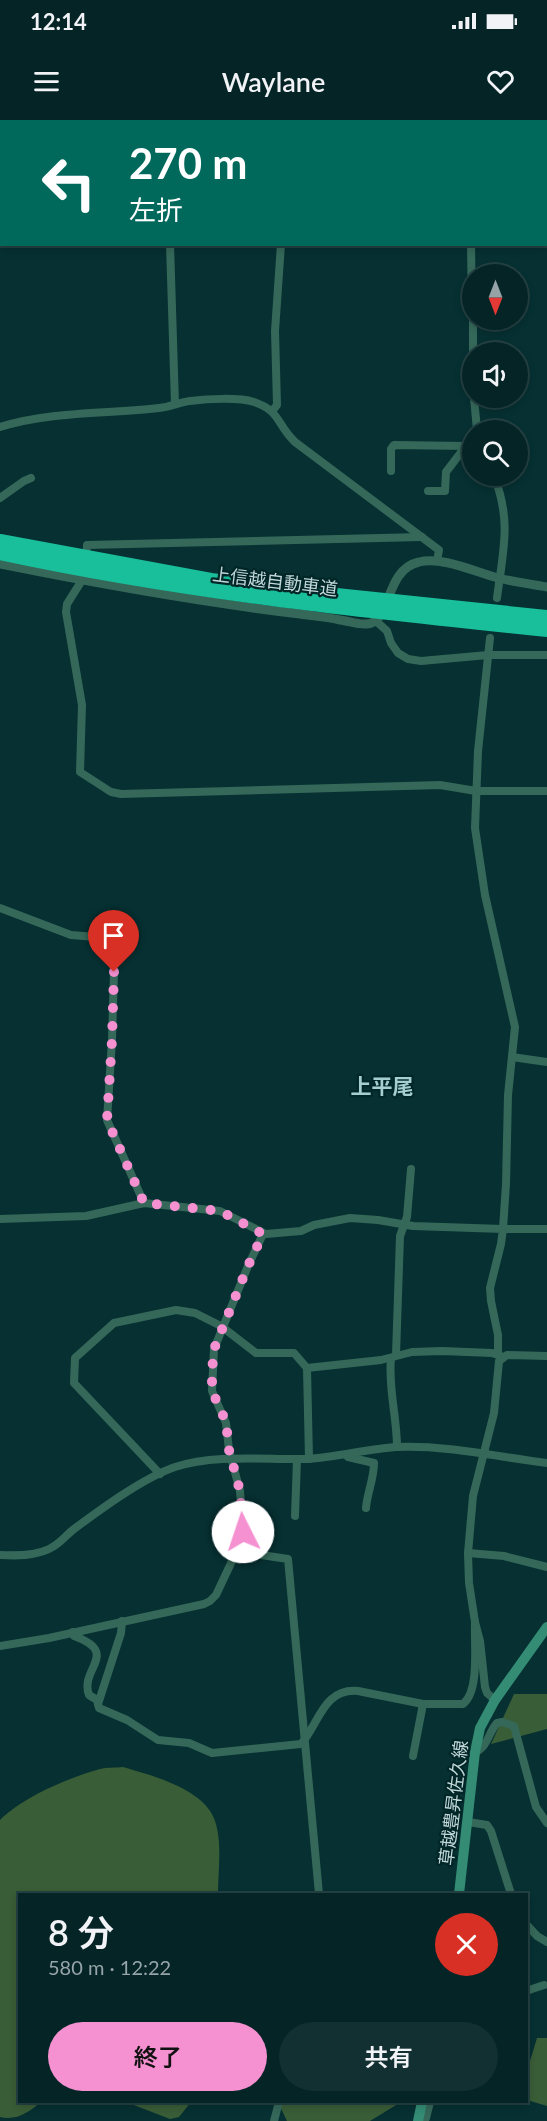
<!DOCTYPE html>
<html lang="ja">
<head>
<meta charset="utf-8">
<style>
  :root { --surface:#042426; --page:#123032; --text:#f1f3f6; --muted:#97a4a7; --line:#254143; --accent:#f590d1 }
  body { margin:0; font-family:Lato,"Noto Sans JP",sans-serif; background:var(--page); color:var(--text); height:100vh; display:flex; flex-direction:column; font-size:22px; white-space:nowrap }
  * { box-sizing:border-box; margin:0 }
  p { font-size:20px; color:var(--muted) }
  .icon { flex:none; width:33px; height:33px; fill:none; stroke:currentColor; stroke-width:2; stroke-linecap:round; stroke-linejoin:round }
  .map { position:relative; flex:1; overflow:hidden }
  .details { position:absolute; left:18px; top:1773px; width:510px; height:210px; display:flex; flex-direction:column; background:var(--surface); border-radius:0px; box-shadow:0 3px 9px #0003,0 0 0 2px var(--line) }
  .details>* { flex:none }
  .banner { position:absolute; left:0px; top:0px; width:548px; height:126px; box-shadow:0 3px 9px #0003,0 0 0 2px var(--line); background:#00695c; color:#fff; overflow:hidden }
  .needle { width:39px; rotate:180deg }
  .buttons { position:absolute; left:462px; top:144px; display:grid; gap:12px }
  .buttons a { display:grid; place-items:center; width:66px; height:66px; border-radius:50%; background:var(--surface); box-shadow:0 3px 9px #0003,0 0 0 2px var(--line); font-size:30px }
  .pin { position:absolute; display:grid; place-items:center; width:51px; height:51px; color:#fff; margin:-62px -26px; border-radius:50% 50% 50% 0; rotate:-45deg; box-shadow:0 0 6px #0007 }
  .pin .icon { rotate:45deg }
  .me { position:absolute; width:66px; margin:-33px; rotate:356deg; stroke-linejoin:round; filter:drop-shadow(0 0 4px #0008) }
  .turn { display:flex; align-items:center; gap:21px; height:126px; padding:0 30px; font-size:27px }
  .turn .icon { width:78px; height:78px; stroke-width:2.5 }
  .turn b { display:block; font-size:42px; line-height:51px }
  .round { display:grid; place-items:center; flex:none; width:63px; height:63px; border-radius:32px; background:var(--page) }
  .overview { display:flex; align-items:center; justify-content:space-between; height:102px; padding:0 30px }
  h1 { font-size:36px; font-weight:600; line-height:45px }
  .cta { display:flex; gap:12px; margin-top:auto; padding:12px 30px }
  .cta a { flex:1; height:69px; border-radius:36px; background:var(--accent); color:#111; font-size:24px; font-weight:600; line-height:69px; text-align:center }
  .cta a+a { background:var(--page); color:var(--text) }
  .status { display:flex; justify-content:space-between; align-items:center; height:42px; padding:0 30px; background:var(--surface); direction:ltr }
  .status svg { height:16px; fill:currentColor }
  header { display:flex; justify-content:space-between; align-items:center; height:78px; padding:0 30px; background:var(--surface); font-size:27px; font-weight:600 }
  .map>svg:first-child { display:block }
  .green { fill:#395d37 }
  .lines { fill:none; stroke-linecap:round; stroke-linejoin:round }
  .minor { stroke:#356859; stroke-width:8 }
  .tertiary { stroke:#356859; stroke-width:9 }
  .secondary { stroke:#338c73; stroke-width:10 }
  .motorway { stroke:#19bf9a; stroke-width:14 }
  .route { stroke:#f590d1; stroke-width:10; stroke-dasharray:0 18 }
  .labels { text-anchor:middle; stroke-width:4.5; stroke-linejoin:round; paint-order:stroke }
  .street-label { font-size:18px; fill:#c2d7d8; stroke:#002628 }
  .quarter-label { font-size:21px; font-weight:bold; fill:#a4ced0; stroke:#002628 }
</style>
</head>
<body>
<div class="status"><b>12:14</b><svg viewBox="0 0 49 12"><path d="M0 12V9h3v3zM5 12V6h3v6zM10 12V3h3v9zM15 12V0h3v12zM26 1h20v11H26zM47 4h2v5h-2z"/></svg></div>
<header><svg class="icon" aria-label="menu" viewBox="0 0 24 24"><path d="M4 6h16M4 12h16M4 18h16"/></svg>Waylane<svg class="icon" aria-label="heart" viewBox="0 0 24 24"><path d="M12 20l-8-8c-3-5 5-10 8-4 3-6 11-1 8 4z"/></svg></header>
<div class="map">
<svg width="547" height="2001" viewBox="0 0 547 2001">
  <rect width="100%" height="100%" fill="#063032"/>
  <g class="green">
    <path d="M514,1574H547V1609L491,1624Z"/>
    <path d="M123,1647C153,1656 207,1669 216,1704C222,1726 218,1752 218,1774H20V1982H41C29,1992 17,2001 0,1997V1700C23,1677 68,1658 100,1649C107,1647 115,1648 123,1647Z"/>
    <path d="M537,1918H547V1986L527,1980V1951Z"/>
    <path d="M126,1982H191L179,1997L170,1999Z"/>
    <path d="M278,1982H401L370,2001H287Z"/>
  </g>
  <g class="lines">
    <g class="minor">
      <path d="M226,0V2"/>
      <path d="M469,0V2"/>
      <path d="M546,99H547"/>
      <path d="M0,109H2"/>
      <path d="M170,124L175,284"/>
      <path d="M471,124L472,194"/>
      <path d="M473,200V232"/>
      <path d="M474,278L477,310"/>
      <path d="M273,290L277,285L275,211L281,124"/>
      <path d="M0,307C51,291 107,294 159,288C170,287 180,282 190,281C207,279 238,277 254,282C281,291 276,304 295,322L439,430L437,441"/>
      <path d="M391,351V329L394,325L466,326"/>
      <path d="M494,356C512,401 503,431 497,478"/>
      <path d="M428,371H445L446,352L472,318"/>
      <path d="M0,378L24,361L31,358"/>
      <path d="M86,439L87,425L422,417"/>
      <path d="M84,457L67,484L66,492L82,585L80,652L111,672L121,674L440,665L476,671H547"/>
      <path d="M376,501L387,511L391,523L398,533L408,539L421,541L488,535H547"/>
      <path d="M490,518L478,631L475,708L485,775L515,907L508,975L506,1064L503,1109H547"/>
      <path d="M0,788L71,815L108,818L111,820L114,852L112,920L107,1000L144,1083"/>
      <path d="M512,937L547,942"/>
      <path d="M0,1099L86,1096L144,1083L220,1091L266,1114L301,1111L314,1105L350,1098L378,1100L413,1106L503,1109L501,1124L490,1168L491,1181L498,1215V1234"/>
      <path d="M396,1235L400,1116L407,1097L411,1049"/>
      <path d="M391,1238C388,1268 397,1297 397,1327"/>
      <path d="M307,1248L381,1240L412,1232L442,1231L492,1233L501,1236"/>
      <path d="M348,1337L374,1343C374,1359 367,1373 366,1388"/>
      <path d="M160,1354L74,1263L75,1238L114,1203L176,1190L195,1193L221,1206L256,1233H294L307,1248L309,1339"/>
      <path d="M295,1396L297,1339"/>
      <path d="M240,1424L248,1433L288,1439L319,1774"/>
      <path d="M468,1433L504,1436L547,1447"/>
      <path d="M0,1435C17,1436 34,1436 49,1429C60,1424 65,1416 74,1409C101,1389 143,1358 175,1347C216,1334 264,1340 307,1339C337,1337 367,1329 397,1327C448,1325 498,1337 547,1343"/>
      <path d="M73,1512L74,1516C121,1533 79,1549 89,1575L97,1580L99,1588L127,1600L158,1620L189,1623L212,1633L301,1624C319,1604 323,1568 358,1571L423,1584H463C480,1571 474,1524 475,1502"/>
      <path d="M0,1526L49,1518L204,1484L210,1481L216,1475L240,1424L243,1412L240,1371L229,1330L226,1303L212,1271L214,1229L248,1146L263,1114"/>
      <path d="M495,1580L487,1573L485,1567L480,1521L475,1502L469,1463L468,1433L473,1376L494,1293L499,1241L507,1235L547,1236"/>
      <path d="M98,1584L121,1513L122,1501"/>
      <path d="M475,1632C488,1627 488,1613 497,1603L502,1602L514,1606L536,1687L547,1703"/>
      <path d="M413,1636L423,1584"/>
      <path d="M468,1702L487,1705L491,1711L511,1774"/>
      <path d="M526,1804L537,1816L547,1822"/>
      <path d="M526,1871L544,1865"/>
      <path d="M419,1997L426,1998L430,1982"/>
      <path d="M274,2001L279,1982"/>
    </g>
    <path class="tertiary" d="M0,444C99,464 199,482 300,494C313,496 327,497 340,500C349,501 358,505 367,504C392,502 384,450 419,442C442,436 475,452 498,458C514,462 531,464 547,467"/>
    <g class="secondary">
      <path d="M459,1774L475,1632L480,1608L495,1580L547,1507"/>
      <path d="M418,2001L422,1982"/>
    </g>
    <g class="motorway">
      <path d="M0,421L211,460L317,473L547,497"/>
      <path d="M0,433C181,472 363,491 547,510"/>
    </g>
  </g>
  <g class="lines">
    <path class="route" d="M114,852L112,920L107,1000L144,1083L220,1091L263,1114L248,1146L214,1229L212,1251V1271L226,1302L229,1330L240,1371L243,1412"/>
  </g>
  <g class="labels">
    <g class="street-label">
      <text transform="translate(275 462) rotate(7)" y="6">上信越自動車道</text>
      <text transform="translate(454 1683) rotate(-83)" y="6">草越豊昇佐久線</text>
    </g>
    <g class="quarter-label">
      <text x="382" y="974">上平尾</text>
    </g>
  </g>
</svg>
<div class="buttons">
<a><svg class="needle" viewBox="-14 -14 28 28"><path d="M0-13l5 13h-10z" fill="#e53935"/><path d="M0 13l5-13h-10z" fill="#97a4a7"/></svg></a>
<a><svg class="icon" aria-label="sound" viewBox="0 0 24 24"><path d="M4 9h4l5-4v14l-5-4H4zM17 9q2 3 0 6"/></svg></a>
<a><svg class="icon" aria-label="search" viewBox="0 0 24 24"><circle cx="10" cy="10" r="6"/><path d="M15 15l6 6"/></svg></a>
</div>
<div class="pin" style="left:114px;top:852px;background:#d93025"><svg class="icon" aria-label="arrive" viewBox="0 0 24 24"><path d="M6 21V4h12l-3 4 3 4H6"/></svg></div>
<svg class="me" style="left:243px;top:1412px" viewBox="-20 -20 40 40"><circle r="19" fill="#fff"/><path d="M0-13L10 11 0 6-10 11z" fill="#f590d1"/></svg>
<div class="banner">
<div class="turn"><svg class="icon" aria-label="left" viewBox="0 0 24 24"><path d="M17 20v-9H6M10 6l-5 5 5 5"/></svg><div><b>270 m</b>左折</div></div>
</div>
<section class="details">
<div class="overview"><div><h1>8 分</h1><p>580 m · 12:22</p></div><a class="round" style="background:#d93025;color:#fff"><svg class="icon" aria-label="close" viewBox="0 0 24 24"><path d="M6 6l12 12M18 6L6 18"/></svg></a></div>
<div class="cta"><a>終了</a><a>共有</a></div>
</section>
</div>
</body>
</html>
